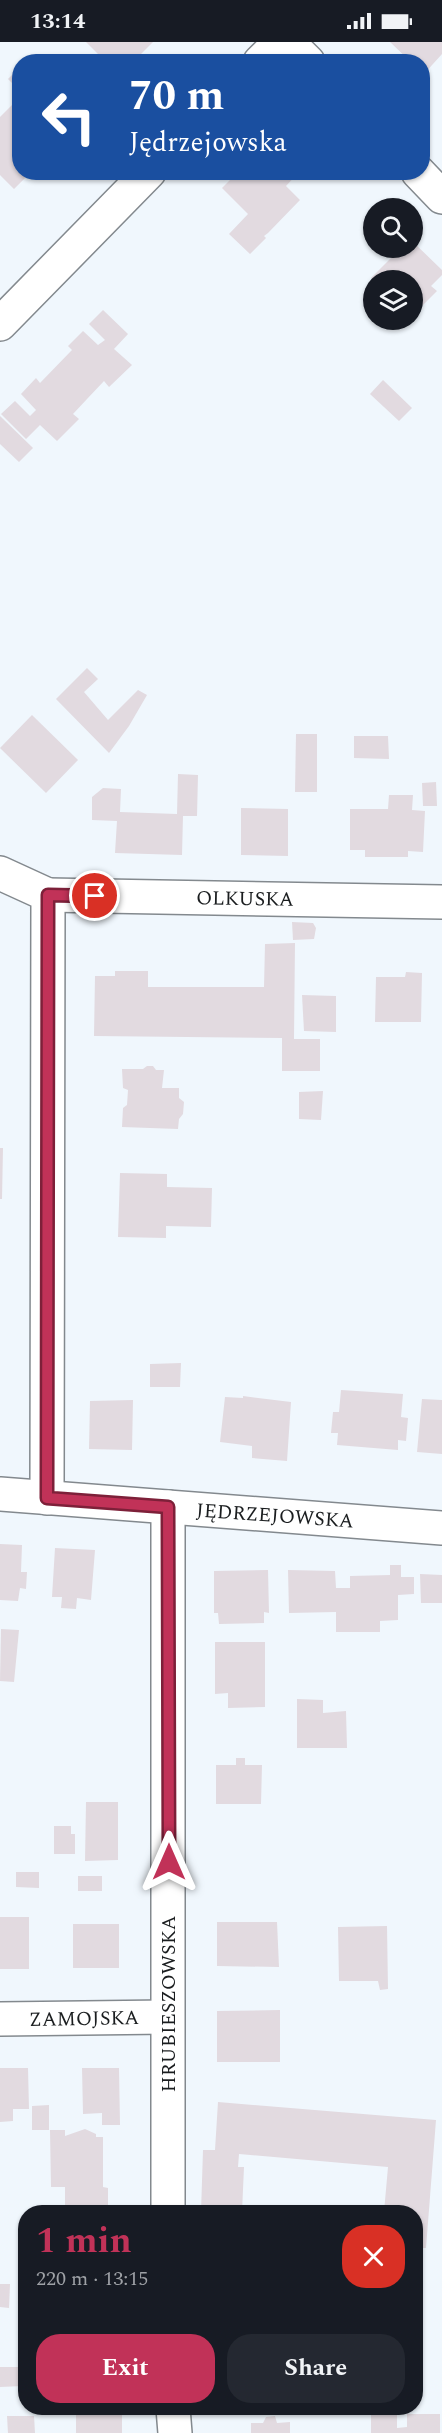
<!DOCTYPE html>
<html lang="en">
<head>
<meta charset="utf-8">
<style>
  :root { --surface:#171b24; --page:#242831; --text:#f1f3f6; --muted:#9ea1a6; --accent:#c13258 }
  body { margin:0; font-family:Spectral,serif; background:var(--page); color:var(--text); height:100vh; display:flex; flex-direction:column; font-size:22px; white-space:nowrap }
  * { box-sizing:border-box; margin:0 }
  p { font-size:20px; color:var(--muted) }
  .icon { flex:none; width:33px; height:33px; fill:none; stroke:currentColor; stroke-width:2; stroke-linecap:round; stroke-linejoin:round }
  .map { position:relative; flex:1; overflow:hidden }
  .details { position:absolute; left:18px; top:2163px; width:405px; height:210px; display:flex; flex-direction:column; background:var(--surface); border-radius:24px; box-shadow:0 2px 4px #0004 }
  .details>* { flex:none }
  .hud { position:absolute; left:12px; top:12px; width:418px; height:126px; border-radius:24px; box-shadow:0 2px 4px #0004; background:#1a4fa0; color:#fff; overflow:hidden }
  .tools { position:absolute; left:363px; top:156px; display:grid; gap:12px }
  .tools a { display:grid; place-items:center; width:60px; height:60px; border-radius:50%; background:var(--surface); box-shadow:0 2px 4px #0004; font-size:30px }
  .pin { position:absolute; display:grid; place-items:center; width:51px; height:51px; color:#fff; margin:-26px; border:3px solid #fff; border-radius:50%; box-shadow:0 2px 6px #0007 }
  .me { position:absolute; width:66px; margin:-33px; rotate:0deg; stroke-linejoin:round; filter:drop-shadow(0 0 4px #0008) }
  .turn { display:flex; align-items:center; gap:21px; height:126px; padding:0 18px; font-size:27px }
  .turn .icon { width:78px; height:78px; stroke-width:2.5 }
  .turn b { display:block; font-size:42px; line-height:51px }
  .round { display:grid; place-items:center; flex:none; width:63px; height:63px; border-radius:24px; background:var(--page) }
  .headline { display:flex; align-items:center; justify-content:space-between; height:102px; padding:0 18px }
  h1 { font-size:36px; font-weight:700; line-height:45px; color:var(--accent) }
  .button { display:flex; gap:12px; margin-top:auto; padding:12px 18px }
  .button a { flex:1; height:69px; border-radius:24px; background:var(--accent); color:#fff; font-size:24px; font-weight:700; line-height:69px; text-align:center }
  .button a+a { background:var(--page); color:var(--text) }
  .status { display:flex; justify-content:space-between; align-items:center; height:42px; padding:0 30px; background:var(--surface); direction:ltr }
  .status svg { height:16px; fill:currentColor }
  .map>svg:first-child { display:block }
  .building { fill:#e2dae0 }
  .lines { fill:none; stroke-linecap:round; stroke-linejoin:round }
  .street-casing { stroke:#83898e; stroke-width:36 }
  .street { stroke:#fff; stroke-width:33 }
  .route-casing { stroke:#7d2039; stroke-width:15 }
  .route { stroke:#c13258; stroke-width:10 }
  .labels { text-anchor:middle; stroke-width:4.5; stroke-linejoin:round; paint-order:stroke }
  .street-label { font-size:20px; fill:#1a1d1f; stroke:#fff }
</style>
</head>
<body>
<div class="status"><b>13:14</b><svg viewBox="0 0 49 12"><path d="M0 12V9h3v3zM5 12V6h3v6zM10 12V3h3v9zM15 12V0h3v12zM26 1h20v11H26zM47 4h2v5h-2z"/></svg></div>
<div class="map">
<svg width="442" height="2391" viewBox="0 0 442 2391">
  <rect width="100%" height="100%" fill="#f0f7fd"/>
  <g class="building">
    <path d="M86,0H153L133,20H106Z"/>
    <path d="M390,0H442V12L423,33V20H411Z"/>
    <path d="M20,25V49L8,37Z"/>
    <path d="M20,55V130L27,134L14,147L0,133V75Z"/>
    <path d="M238,130L244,136L249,130H299L286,144L300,158L268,191L264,194L266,196L250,212L229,192L248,172L222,146Z"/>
    <path d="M412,199L442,228V233L431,244L437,249L412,274V238H375L371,236L401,206H412Z"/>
    <path d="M103,268L128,292L114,307L132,323L109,345L104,339L87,357L73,372L79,377L57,399L40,383L26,397L1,372L15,359L30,374L36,368L21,352L36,336L40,341L72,308L68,304L83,289L98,303L105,298L89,282Z"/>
    <path d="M383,338L412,366L399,379L370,352Z"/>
    <path d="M0,374L33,406L19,420L0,402Z"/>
    <path d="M87,626L98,637L84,650L108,678L138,648L147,653L129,684L109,711L56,657Z"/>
    <path d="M32,673L78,718L46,751L0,706Z"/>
    <path d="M296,692H317V750H295Z"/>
    <path d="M354,694H388L389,717L354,716Z"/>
    <path d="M178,732L198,733L197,774H183L182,813L115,811L117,779L92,778V755L103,746L121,747L120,770L177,772Z"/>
    <path d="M436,740L437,764H423L422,741Z"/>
    <path d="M389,753H413L412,768L425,769L423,810L408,809V815H365V808H350V767H388Z"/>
    <path d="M241,766L288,767V814L241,813Z"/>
    <path d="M292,880L313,881L316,886L314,897L293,898Z"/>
    <path d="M295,901L294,997H320V1029H282V996L94,994L95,934H115V929H148V945H264L265,902Z"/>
    <path d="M406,930L422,931L421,980H375L376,935H405Z"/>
    <path d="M302,953L336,954V990L304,989Z"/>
    <path d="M147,1024H153L156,1028H164L162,1046H179V1056L184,1060L183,1072L179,1077L178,1087L122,1085L123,1066L127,1063L128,1048L123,1046L122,1027H143Z"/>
    <path d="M323,1049L321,1078L299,1077V1050Z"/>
    <path d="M0,1106H3L2,1157H0Z"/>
    <path d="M120,1131L167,1132V1145L212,1146L211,1185L166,1184V1196L118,1195Z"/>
    <path d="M181,1321L180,1345H150V1322Z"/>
    <path d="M341,1348L403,1352L401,1375L408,1376L406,1399L398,1398V1408L337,1403L338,1391H331L333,1370H339Z"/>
    <path d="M243,1354L291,1360L287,1419L252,1416V1404L220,1400L225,1355L243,1356Z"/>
    <path d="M422,1357L442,1358V1412L417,1410Z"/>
    <path d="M133,1358L132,1408L89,1407L90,1359Z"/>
    <path d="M0,1502L22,1503L21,1530H27L26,1547L20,1546L18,1559L0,1558Z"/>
    <path d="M55,1506L95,1508L91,1558L77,1556L76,1567L61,1566L62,1555H52Z"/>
    <path d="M390,1523H401V1535H414V1552L398,1553V1578L380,1579V1590H336V1570L289,1571L288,1528L335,1529L336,1546H350V1534L390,1533Z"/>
    <path d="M268,1528L269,1571L264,1570V1581L219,1582L218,1571H214V1529Z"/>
    <path d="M420,1532L442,1533V1561H421Z"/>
    <path d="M1,1587L19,1588L14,1640L0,1639Z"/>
    <path d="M215,1600H265V1665L228,1666V1651L215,1652Z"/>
    <path d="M297,1657L323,1658V1671L346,1669L347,1706H297Z"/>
    <path d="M236,1716H245V1723H262L261,1762H216V1723H236Z"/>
    <path d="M86,1760H118V1818L85,1819Z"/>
    <path d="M54,1784H71V1792H75V1812H54Z"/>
    <path d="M16,1830H39V1846L16,1845Z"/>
    <rect x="78" y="1834" width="24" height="15"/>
    <rect x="0" y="1875" width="29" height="52"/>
    <path d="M217,1880H277L279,1925L217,1924Z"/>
    <rect x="73" y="1882" width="46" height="44"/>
    <path d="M387,1884L388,1947L380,1948L378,1939H339L338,1885Z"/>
    <path d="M280,1968V2020H217V1969Z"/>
    <path d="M0,2026H28L29,2067H13V2079L0,2080Z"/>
    <path d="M82,2026H119L120,2083H102V2071L83,2072Z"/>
    <path d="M218,2060L436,2078L426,2206H416V2170H384L388,2125L239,2112L238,2125H244L242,2170H201L203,2108H215Z"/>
    <path d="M49,2063V2088H32V2064Z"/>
    <path d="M85,2087L96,2092V2095H103V2145L108,2146V2170H65V2145H51L50,2088H65V2094Z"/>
    <path d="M0,2242H10L9,2266L0,2265Z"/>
    <path d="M416,2261L423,2262L421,2325H416Z"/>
    <path d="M0,2325H23V2344L0,2345Z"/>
    <path d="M91,2366H105L106,2373H122V2391H76V2373L91,2372Z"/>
    <path d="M371,2372H397V2386L407,2385V2372H440V2391H371Z"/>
    <path d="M7,2374H34L35,2391H8Z"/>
    <path d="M275,2374L277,2381L290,2380V2391H251V2381H263L266,2375Z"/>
  </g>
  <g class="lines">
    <defs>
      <g id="street">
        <path d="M288,0L308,20"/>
        <path d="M260,20L280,0"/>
        <path d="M418,130L442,155"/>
        <path d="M0,282L149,130"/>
        <path d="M0,831L48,853L47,1456"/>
        <path d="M48,853L442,860"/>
        <path d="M0,1452L442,1486"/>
        <path d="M168,1465V2170"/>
        <path d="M0,1977L167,1975"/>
        <path d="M173,2366L175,2391"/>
      </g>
    </defs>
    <use href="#street" class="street-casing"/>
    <use href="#street" class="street"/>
  </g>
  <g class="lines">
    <defs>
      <path id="route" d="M95,854L48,853L47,1456L168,1465L169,1820"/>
    </defs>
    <use href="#route" class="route-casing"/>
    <use href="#route" class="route"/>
  </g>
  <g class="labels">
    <g class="street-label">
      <text transform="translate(245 856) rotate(1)" y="7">OLKUSKA</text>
      <text transform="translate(275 1473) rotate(4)" y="7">JĘDRZEJOWSKA</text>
      <text transform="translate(168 1962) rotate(-90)" y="7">HRUBIESZOWSKA</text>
      <text transform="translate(84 1976) rotate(-1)" y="7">ZAMOJSKA</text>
    </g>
  </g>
</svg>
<div class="tools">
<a><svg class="icon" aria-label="search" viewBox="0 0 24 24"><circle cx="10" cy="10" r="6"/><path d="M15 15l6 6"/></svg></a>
<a><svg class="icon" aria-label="layers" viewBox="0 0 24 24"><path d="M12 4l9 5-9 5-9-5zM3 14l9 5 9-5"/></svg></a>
</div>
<div class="pin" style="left:95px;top:854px;background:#d93025"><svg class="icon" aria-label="arrive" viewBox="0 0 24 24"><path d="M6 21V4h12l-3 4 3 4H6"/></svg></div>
<svg class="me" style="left:169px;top:1820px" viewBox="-20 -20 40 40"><path d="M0-17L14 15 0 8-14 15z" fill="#c13258" stroke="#fff" stroke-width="4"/></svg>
<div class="hud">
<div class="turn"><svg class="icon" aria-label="left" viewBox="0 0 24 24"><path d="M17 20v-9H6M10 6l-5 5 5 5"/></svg><div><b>70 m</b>Jędrzejowska</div></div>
</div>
<section class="details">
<div class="headline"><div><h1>1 min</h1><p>220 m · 13:15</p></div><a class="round" style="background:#d93025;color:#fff"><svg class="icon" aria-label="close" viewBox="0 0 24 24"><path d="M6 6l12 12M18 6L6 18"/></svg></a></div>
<div class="button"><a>Exit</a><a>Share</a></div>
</section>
</div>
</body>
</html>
